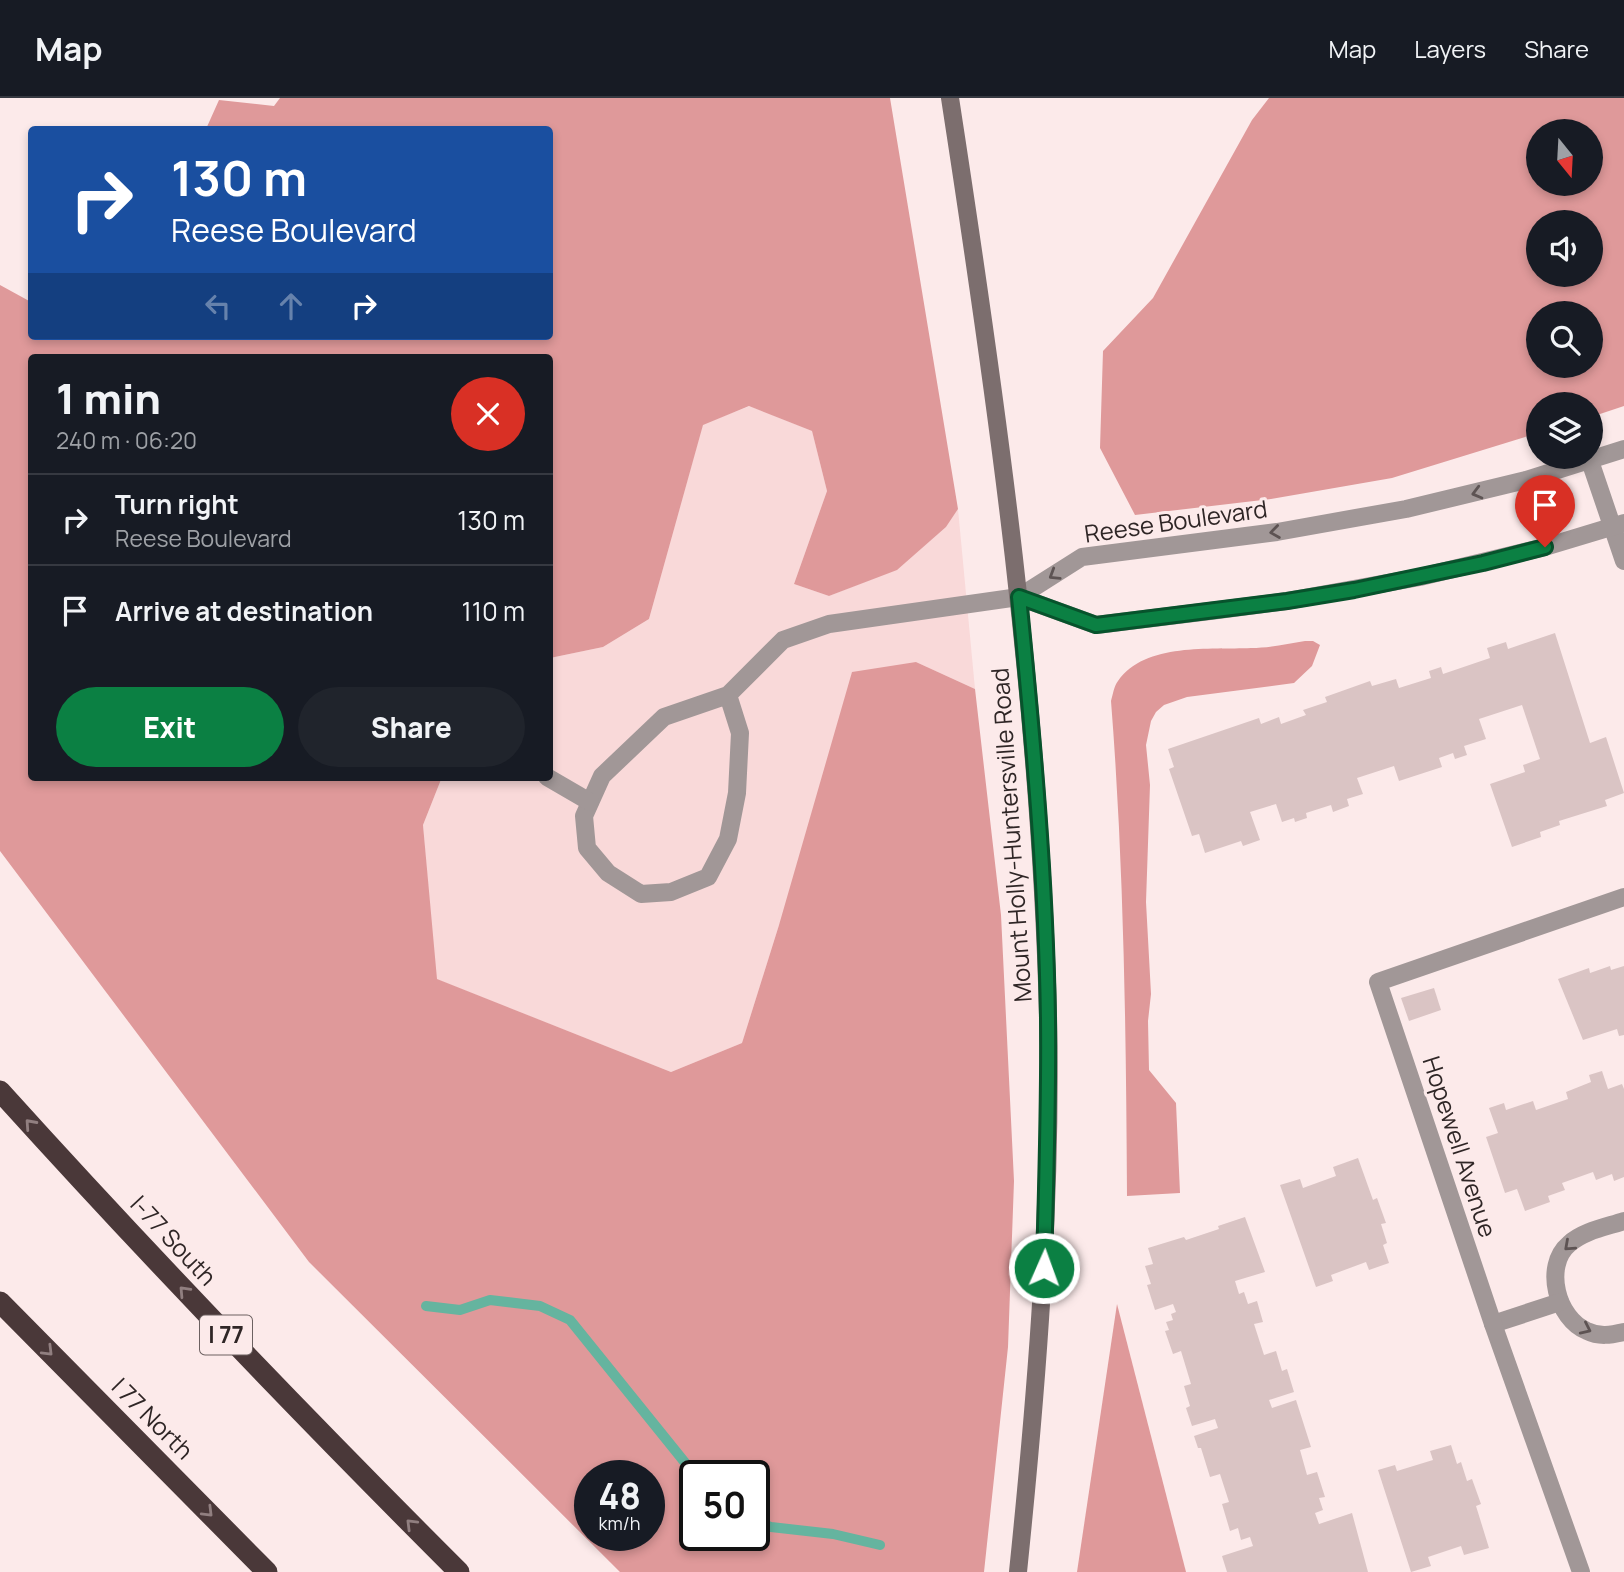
<!DOCTYPE html>
<html lang="en">
<head>
<meta charset="utf-8">
<style>
  :root { --surface:#171b24; --page:#20242c; --text:#f1f3f6; --muted:#9ea1a6; --line:#363941; --accent:#0b8043 }
  body { margin:0; font-family:Manrope,sans-serif; background:var(--page); color:var(--text); height:100vh; display:flex; flex-direction:column; font-size:26px; white-space:nowrap }
  * { box-sizing:border-box; margin:0 }
  p { font-size:23px; color:var(--muted) }
  .icon { flex:none; width:38px; height:38px; fill:none; stroke:currentColor; stroke-width:2; stroke-linecap:round; stroke-linejoin:round }
  .map { position:relative; flex:1; overflow:hidden }
  .details { position:absolute; left:28px; top:256px; width:525px; height:427px; display:flex; flex-direction:column; background:var(--surface); border-radius:7px; box-shadow:0 4px 10px #0003 }
  .details>* { flex:none }
  .guide { position:absolute; left:28px; top:28px; width:525px; height:214px; border-radius:7px; box-shadow:0 4px 10px #0003; background:#1a4fa0; color:#fff; overflow:hidden }
  .needle { width:46px; rotate:162deg }
  .controls { position:absolute; left:1526px; top:21px; display:grid; gap:14px }
  .controls a { display:grid; place-items:center; width:77px; height:77px; border-radius:50%; background:var(--surface); box-shadow:0 4px 10px #0003; font-size:35px }
  .speed { position:absolute; left:574px; top:1362px; display:flex; gap:14px; font-size:35px; font-weight:700; text-align:center }
  .speed>* { display:grid; place-content:center; width:91px; height:91px; border-radius:50%; background:var(--surface); box-shadow:0 4px 10px #0003; line-height:1 }
  .speed small { font-size:18px; font-weight:400 }
  .speed .limit { border:4px solid #111; border-radius:10px; background:#fff; color:#111 }
  .pin { position:absolute; display:grid; place-items:center; width:60px; height:60px; color:#fff; margin:-72px -30px; border-radius:50% 50% 50% 0; rotate:-45deg; box-shadow:0 0 7px #0007 }
  .pin .icon { rotate:45deg }
  .me { position:absolute; width:77px; margin:-38px; rotate:2deg; stroke-linejoin:round; filter:drop-shadow(0 0 5px #0008) }
  .turn { display:flex; align-items:center; gap:24px; height:147px; padding:0 28px; font-size:32px }
  .turn .icon { width:91px; height:91px; stroke-width:2.5 }
  .turn b { display:block; font-size:49px; line-height:60px }
  .lanes { display:flex; align-items:center; height:66px; padding:0 28px; background:#0003; justify-content:center; gap:35px; direction:ltr }
  .lanes .off { opacity:.35 }
  .round { display:grid; place-items:center; flex:none; width:74px; height:74px; border-radius:37px; background:var(--page) }
  .overview { display:flex; align-items:center; justify-content:space-between; height:119px; padding:0 28px }
  h1 { font-size:42px; font-weight:800; line-height:52px }
  .primary-button { display:flex; gap:14px; margin-top:auto; padding:14px 28px }
  .primary-button a { flex:1; height:80px; border-radius:42px; background:var(--accent); color:#fff; font-size:28px; font-weight:800; line-height:80px; text-align:center }
  .primary-button a+a { background:var(--page); color:var(--text) }
  ul { padding:0; list-style:none }
  li { display:flex; align-items:center; gap:21px; height:91px; padding:0 28px; border-top:2px solid var(--line) }
  li div { flex:1 }
  li b { display:block; font-size:26px }
  li em { font-style:normal }
  header { display:flex; align-items:center; gap:42px; box-sizing:border-box; height:98px; padding:0 35px; background:var(--surface); border-bottom:2px solid var(--line) }
  header strong { font-size:33px }
  nav { display:flex; gap:38px; margin-inline-start:auto; font-size:24px }
  .map>svg:first-child { display:block }
  .built { fill:#f9d9d9 }
  .forest { fill:#df999a; fill-rule:evenodd }
  .lines { fill:none; stroke-linecap:round; stroke-linejoin:round }
  .stream { stroke:#65b49f; stroke-width:10 }
  .building { fill:#dac4c4 }
  .service { stroke:#a19797; stroke-width:18 }
  .minor { stroke:#a19797; stroke-width:18 }
  .tertiary { stroke:#a19797; stroke-width:18 }
  .secondary { stroke:#7c6e6e; stroke-width:18 }
  .motorway { stroke:#4a3839; stroke-width:21 }
  .oneway { stroke:#5d5353 }
  .oneway2 { stroke:#917f80 }
  .route-casing { stroke:#07532c; stroke-width:18 }
  .route { stroke:#0b8043; stroke-width:12 }
  .labels { text-anchor:middle; stroke-width:6; stroke-linejoin:round; paint-order:stroke }
  .shield { fill:#fceaea; stroke:#6c6161; stroke-width:2 }
  .shield-label { font-size:23px; font-weight:bold; fill:#2f2626 }
  .street-label { font-size:24px; fill:#2f2626; stroke:#fceaea }
</style>
</head>
<body>
<header>
<strong>Map</strong>
<nav><a>Map</a><a>Layers</a><a>Share</a></nav>
</header>
<div class="map">
<svg width="1624" height="1474" viewBox="0 0 1624 1474">
  <rect width="100%" height="100%" fill="#fceaea"/>
  <path class="built" d="M750,308L812,333L827,393L794,486L829,498L897,471L946,429L958,411L975,591L916,564L779,827L742,945L671,974L436,881L423,727L442,679H550V560L603,549L649,521L703,326Z"/>
  <g class="forest">
    <path d="M280,0H890L958,411L946,429L897,472L829,498L794,486L827,393L812,333L749,308L703,327L649,521L603,549L550,560V259H32V679H442L423,727L437,881L671,974L742,945L779,827L852,574L916,564L975,591L1001,817L1014,1083L1008,1249L984,1474H620L309,1164L0,753V187L31,204L32,238H550V32L206,31L219,2L274,8ZM590,1377H649V1437H590ZM695,1377H754V1437H695Z"/>
    <path d="M1269,0H1624V308L1591,319V306H1538V335L1392,380L1271,401L1135,417L1100,350L1103,253L1153,200L1252,22ZM1538,33H1591V86H1538ZM1538,124H1591V177H1538ZM1538,215H1591V268H1538Z"/>
    <path d="M1305,543H1313L1320,547L1312,568L1294,585L1187,599L1164,607L1156,614L1151,623L1146,647L1150,687L1146,804L1151,896L1148,923L1149,972L1176,1005L1180,1095L1127,1098C1126,932 1124,768 1111,603C1113,596 1114,588 1118,583C1145,544 1211,552 1251,550C1269,550 1287,546 1305,543Z"/>
    <path d="M1117,1206L1186,1474H1077Z"/>
  </g>
  <g class="lines">
    <g class="stream">
      <path d="M426,1208L460,1212L490,1202L540,1208L570,1222L695,1377"/>
      <path d="M754,1422L771,1429L833,1436L880,1447"/>
    </g>
  </g>
  <g class="building">
    <path d="M1555,535L1590,645L1606,639L1624,695L1605,702L1607,708L1559,723L1560,727L1540,734L1541,739L1512,749L1490,686L1525,674L1523,667L1540,661L1522,607L1479,621L1486,641L1464,648L1467,657L1455,661L1453,655L1439,660L1442,669L1399,683L1394,668L1357,680L1363,696L1347,701L1349,708L1333,714L1331,707L1306,715L1307,720L1295,724L1294,720L1282,724L1276,706L1250,714L1260,742L1243,748L1241,743L1205,755L1199,736L1192,738L1169,671L1174,669L1168,651L1259,620L1261,626L1279,619L1281,626L1306,617L1303,612L1327,604L1325,599L1370,583L1372,588L1396,581L1399,590L1431,580L1429,573L1441,569L1443,576L1490,560L1487,550L1506,544L1508,551Z"/>
    <path d="M1610,868L1611,872L1624,868V937L1619,938L1617,931L1583,942L1558,881L1589,870L1590,875Z"/>
    <path d="M1434,890L1441,912L1409,923L1401,900Z"/>
    <path d="M1602,973L1608,991L1622,986L1624,991V1079L1614,1083L1612,1076L1596,1082L1593,1074L1562,1085L1565,1092L1548,1098L1550,1104L1525,1113L1517,1091L1505,1095L1486,1039L1498,1035L1489,1010L1504,1005L1506,1012L1533,1003L1536,1012L1568,1001L1566,994L1591,984L1589,977Z"/>
    <path d="M1358,1060L1373,1102L1377,1100L1386,1125L1381,1126L1387,1145L1383,1147L1389,1165L1369,1172L1366,1164L1331,1177L1333,1183L1316,1189L1280,1087L1300,1081L1303,1090L1336,1078L1333,1069Z"/>
    <path d="M1245,1119L1265,1174L1235,1183L1239,1196L1244,1194L1248,1206L1257,1203L1263,1224L1254,1226L1264,1257L1276,1253L1282,1273L1287,1271L1294,1294L1269,1302L1272,1310L1296,1302L1311,1349L1300,1352L1307,1377L1317,1374L1325,1399L1319,1400L1323,1412L1315,1415L1319,1426L1352,1415L1368,1474H1227L1222,1458L1253,1448L1250,1439L1241,1442L1238,1430L1230,1433L1222,1406L1229,1404L1220,1376L1210,1379L1201,1350H1198L1194,1338L1218,1330L1215,1321L1192,1328L1186,1310L1190,1308L1184,1288L1191,1286L1181,1253L1173,1256L1165,1233L1169,1232L1166,1224L1173,1222L1171,1216L1176,1214L1173,1206L1155,1212L1147,1187L1151,1186L1145,1168L1153,1166L1148,1150L1184,1139L1186,1142L1219,1131L1218,1128Z"/>
    <path d="M1451,1347L1457,1366L1461,1364L1467,1383L1472,1381L1481,1406L1476,1408L1489,1450L1464,1457L1461,1448L1428,1459L1431,1468L1411,1474L1378,1372L1395,1367L1397,1373L1433,1362L1430,1353Z"/>
  </g>
  <g class="lines">
    <g class="service">
      <path d="M728,597L740,635L737,695L728,741L708,779L671,794L641,796L608,775L587,750L584,718L602,678L664,619L728,597L783,542L829,526L1019,499"/>
      <path d="M547,679L590,704"/>
    </g>
    <g class="minor">
      <path d="M1590,363L1624,463"/>
      <path d="M1624,1123C1606,1129 1583,1133 1569,1146C1543,1168 1557,1221 1587,1233C1599,1239 1611,1237 1624,1234"/>
      <path d="M1493,1226L1560,1204"/>
      <path d="M1581,1474L1493,1226L1378,884L1624,799"/>
    </g>
    <g class="tertiary">
      <path d="M1019,499L1082,459L1277,434L1406,411L1526,382L1624,351"/>
      <path d="M1019,499L1096,527L1218,512L1287,503L1420,479L1545,449L1624,425"/>
    </g>
    <path class="secondary" d="M950,0C997,305 1040,608 1048,917C1052,1103 1037,1289 1018,1474"/>
    <g class="motorway">
      <path d="M0,993C149,1158 302,1317 459,1474"/>
      <path d="M0,1204L267,1474"/>
    </g>
  </g>
  <defs><path id="oneway-chevron" d="M-2-3.5L2.5 0L-2 3.5" fill="none" stroke-width="1.6" stroke-linecap="round" stroke-linejoin="round" transform="scale(1.75)"/></defs>
  <g class="oneway">
    <use href="#oneway-chevron" transform="translate(1477 395) rotate(165)"/>
    <use href="#oneway-chevron" transform="translate(1275 434) rotate(172)"/>
    <use href="#oneway-chevron" transform="translate(1054 477) rotate(148)"/>
    <use href="#oneway-chevron" transform="translate(1569 1148) rotate(138)"/>
    <use href="#oneway-chevron" transform="translate(1586 1231) rotate(25)"/>
  </g>
  <g class="oneway2">
    <use href="#oneway-chevron" transform="translate(30 1026) rotate(-132)"/>
    <use href="#oneway-chevron" transform="translate(184 1193) rotate(-133)"/>
    <use href="#oneway-chevron" transform="translate(48 1253) rotate(45)"/>
    <use href="#oneway-chevron" transform="translate(208 1414) rotate(45)"/>
    <use href="#oneway-chevron" transform="translate(411 1426) rotate(-135)"/>
  </g>
  <g class="lines">
    <defs>
      <path id="route" d="M1044,1170C1046,1087 1049,1004 1048,921C1046,780 1033,639 1019,499L1096,527L1287,503L1354,492L1483,465L1545,449"/>
    </defs>
    <use href="#route" class="route-casing"/>
    <use href="#route" class="route"/>
  </g>
  <g class="labels">
    <rect class="shield" x="200" y="1217.5" width="52" height="39" rx="5"/>
    <g class="shield-label">
      <text x="226" y="1245">I 77</text>
    </g>
    <g class="street-label">
      <text transform="translate(1176 424) rotate(-8)" y="8">Reese Boulevard</text>
      <text transform="translate(1012 737) rotate(-94)" y="8">Mount Holly-Huntersville Road</text>
      <text transform="translate(1459 1049) rotate(72)" y="8">Hopewell Avenue</text>
      <text transform="translate(173 1143) rotate(47)" y="8">I-77 South</text>
      <text transform="translate(152 1321) rotate(45)" y="8">I 77 North</text>
    </g>
  </g>
</svg>
<div class="controls">
<a><svg class="needle" viewBox="-14 -14 28 28"><path d="M0-13l5 13h-10z" fill="#e53935"/><path d="M0 13l5-13h-10z" fill="#9ea1a6"/></svg></a>
<a><svg class="icon" aria-label="sound" viewBox="0 0 24 24"><path d="M4 9h4l5-4v14l-5-4H4zM17 9q2 3 0 6"/></svg></a>
<a><svg class="icon" aria-label="search" viewBox="0 0 24 24"><circle cx="10" cy="10" r="6"/><path d="M15 15l6 6"/></svg></a>
<a><svg class="icon" aria-label="layers" viewBox="0 0 24 24"><path d="M12 4l9 5-9 5-9-5zM3 14l9 5 9-5"/></svg></a>
</div>
<div class="speed"><div>48<small>km/h</small></div><div class="limit">50</div></div>
<div class="pin" style="left:1545px;top:449px;background:#d93025"><svg class="icon" aria-label="arrive" viewBox="0 0 24 24"><path d="M6 21V4h12l-3 4 3 4H6"/></svg></div>
<svg class="me" style="left:1044px;top:1170px" viewBox="-20 -20 40 40"><circle r="17" fill="#0b8043" stroke="#fff" stroke-width="3"/><path d="M0-11L8 9 0 5-8 9z" fill="#fff"/></svg>
<div class="guide">
<div class="turn"><svg class="icon" aria-label="right" viewBox="0 0 24 24"><path d="M7 20v-9h11M14 6l5 5-5 5"/></svg><div><b>130 m</b>Reese Boulevard</div></div>
<div class="lanes"><svg class="icon off" aria-label="left" viewBox="0 0 24 24"><path d="M17 20v-9H6M10 6l-5 5 5 5"/></svg><svg class="icon off" aria-label="ahead" viewBox="0 0 24 24"><path d="M12 20V5M6 11l6-6 6 6"/></svg><svg class="icon" aria-label="right" viewBox="0 0 24 24"><path d="M7 20v-9h11M14 6l5 5-5 5"/></svg></div>
</div>
<section class="details">
<div class="overview"><div><h1>1 min</h1><p>240 m · 06:20</p></div><a class="round" style="background:#d93025;color:#fff"><svg class="icon" aria-label="close" viewBox="0 0 24 24"><path d="M6 6l12 12M18 6L6 18"/></svg></a></div>
<ul>
<li><svg class="icon" aria-label="right" viewBox="0 0 24 24"><path d="M7 20v-9h11M14 6l5 5-5 5"/></svg><div><b>Turn right</b><p>Reese Boulevard</p></div><em>130 m</em></li>
<li><svg class="icon" aria-label="arrive" viewBox="0 0 24 24"><path d="M6 21V4h12l-3 4 3 4H6"/></svg><div><b>Arrive at destination</b></div><em>110 m</em></li>
</ul>
<div class="primary-button"><a>Exit</a><a>Share</a></div>
</section>
</div>
</body>
</html>
